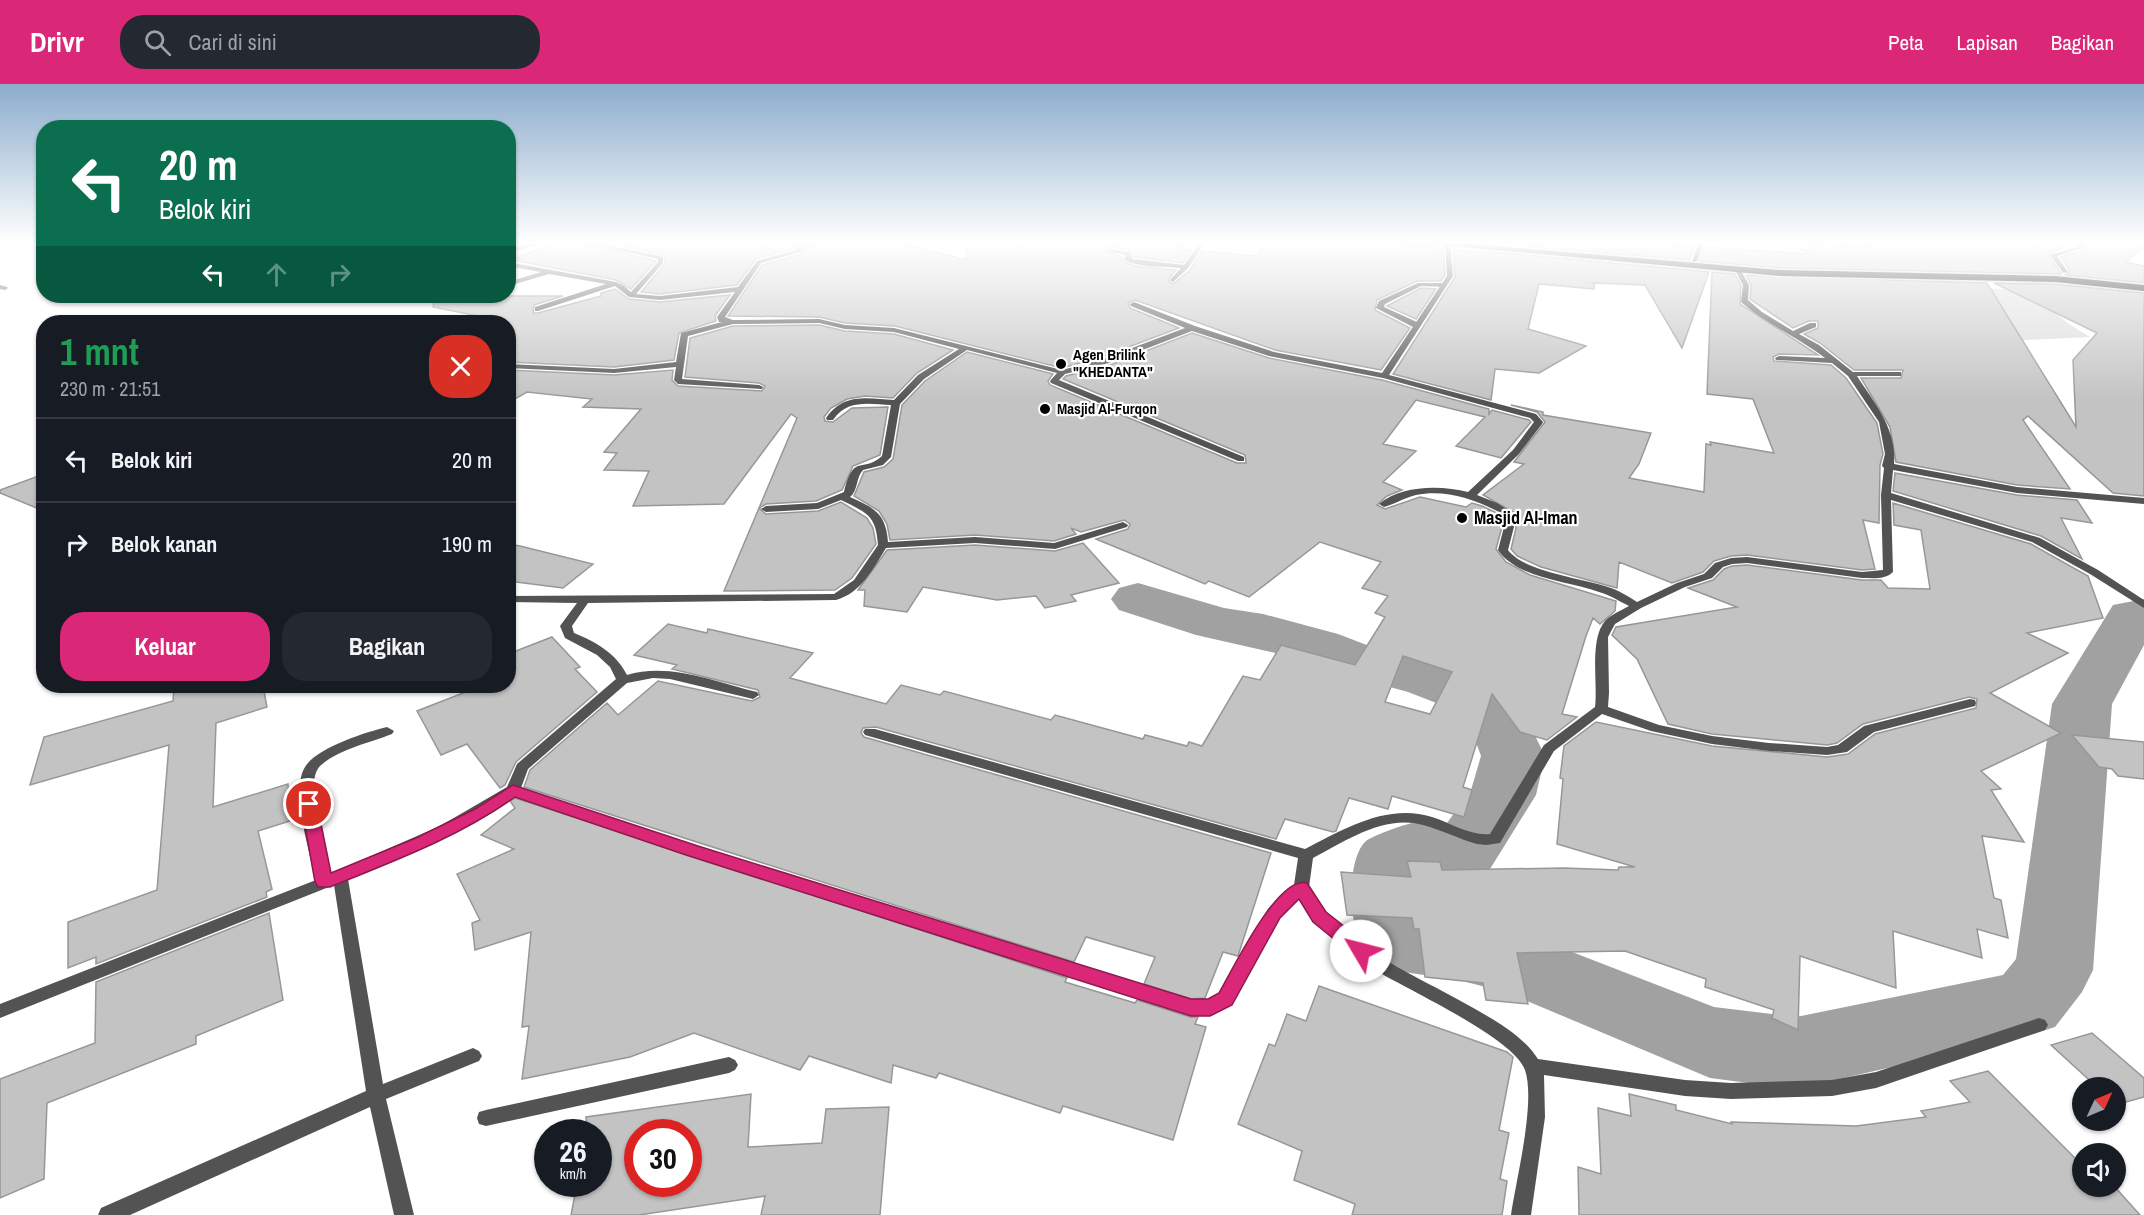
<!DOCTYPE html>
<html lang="id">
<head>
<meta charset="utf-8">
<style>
  :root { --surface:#171b24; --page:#242831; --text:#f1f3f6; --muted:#9ea1a6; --line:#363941; --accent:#db2777 }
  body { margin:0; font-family:"Archivo Narrow",sans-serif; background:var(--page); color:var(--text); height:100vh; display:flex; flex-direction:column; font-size:22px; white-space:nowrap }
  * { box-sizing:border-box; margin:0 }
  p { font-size:20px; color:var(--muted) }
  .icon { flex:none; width:33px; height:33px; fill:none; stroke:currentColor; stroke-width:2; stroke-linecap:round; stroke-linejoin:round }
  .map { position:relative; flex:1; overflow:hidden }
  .sheet { position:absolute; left:36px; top:231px; width:480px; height:378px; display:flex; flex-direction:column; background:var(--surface); border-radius:24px; box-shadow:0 2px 4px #0004 }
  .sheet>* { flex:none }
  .top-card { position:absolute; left:36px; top:36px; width:480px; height:183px; border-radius:24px; box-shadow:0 2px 4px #0004; background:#0b6e4f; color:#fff; overflow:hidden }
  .needle { width:39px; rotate:46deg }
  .fabs { position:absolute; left:2072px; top:993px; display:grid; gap:12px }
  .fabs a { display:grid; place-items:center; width:54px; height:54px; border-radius:50%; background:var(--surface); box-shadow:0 2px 4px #0004; font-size:30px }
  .speed { position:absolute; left:534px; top:1035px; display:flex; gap:12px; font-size:30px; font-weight:700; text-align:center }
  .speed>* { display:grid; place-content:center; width:78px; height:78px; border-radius:50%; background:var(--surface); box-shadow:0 2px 4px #0004; line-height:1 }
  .speed small { font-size:15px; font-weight:400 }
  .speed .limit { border:9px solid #d22; background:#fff; color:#111 }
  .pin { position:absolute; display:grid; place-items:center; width:51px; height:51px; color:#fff; margin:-26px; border:3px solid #fff; border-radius:50%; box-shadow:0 2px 6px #0007 }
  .me { position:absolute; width:66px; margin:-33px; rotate:307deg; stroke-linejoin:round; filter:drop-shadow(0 0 4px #0008) }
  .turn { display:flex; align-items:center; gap:21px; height:126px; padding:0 24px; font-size:27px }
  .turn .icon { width:78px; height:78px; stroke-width:2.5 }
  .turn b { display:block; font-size:42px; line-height:51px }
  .lanes { display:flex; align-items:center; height:57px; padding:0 24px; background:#0003; justify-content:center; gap:30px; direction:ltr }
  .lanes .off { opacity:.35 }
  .round { display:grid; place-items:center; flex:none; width:63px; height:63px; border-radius:24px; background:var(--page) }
  .summary { display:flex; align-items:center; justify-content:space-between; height:102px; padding:0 24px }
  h1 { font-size:36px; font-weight:700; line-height:45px; color:#1e9e55 }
  .button { display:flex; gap:12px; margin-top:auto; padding:12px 24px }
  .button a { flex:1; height:69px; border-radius:24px; background:var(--accent); color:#fff; font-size:24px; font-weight:700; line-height:69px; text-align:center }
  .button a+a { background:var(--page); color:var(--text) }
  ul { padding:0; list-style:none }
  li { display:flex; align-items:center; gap:18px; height:84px; padding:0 24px; border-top:2px solid var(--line) }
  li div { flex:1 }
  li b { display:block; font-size:22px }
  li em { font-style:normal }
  header { display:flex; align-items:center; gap:36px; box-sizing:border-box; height:84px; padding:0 30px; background:var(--accent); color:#fff }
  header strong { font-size:28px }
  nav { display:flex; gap:33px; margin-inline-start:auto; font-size:21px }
  .search { width:420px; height:54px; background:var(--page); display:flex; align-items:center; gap:15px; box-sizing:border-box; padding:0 21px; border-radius:24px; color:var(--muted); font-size:22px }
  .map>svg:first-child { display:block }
  .green { fill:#dadada }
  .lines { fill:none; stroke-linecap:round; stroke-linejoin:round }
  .river { fill:#a1a1a1; fill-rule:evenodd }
  .building { fill:#c3c3c3; stroke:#979797; stroke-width:1.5; fill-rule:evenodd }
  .primary-casing { stroke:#dbdbdb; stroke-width:3 }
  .lane { fill:#535353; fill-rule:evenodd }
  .street { fill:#535353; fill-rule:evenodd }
  .secondary { fill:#202020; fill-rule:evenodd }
  .primary { fill:#000; fill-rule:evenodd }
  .route { fill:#db2777; stroke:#8e194d; stroke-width:1.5 }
  .poi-dot { fill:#000; stroke:#fff; stroke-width:2 }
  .labels { text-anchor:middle; stroke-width:4.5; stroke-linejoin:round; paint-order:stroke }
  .far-poi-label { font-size:15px; font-weight:bold; fill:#000; stroke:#fff; text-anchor:start }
  .poi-label { font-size:18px; font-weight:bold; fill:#000; stroke:#fff; text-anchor:start }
</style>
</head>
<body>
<header>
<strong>Drivr</strong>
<div class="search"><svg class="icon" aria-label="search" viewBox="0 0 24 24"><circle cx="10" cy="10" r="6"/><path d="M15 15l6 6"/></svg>Cari di sini</div>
<nav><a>Peta</a><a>Lapisan</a><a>Bagikan</a></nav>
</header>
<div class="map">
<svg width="2144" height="1131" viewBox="0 0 2144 1131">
  <rect width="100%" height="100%" fill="#fff"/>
  <path class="green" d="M1980,204L2026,206L2069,240L2090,253L2002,257Z"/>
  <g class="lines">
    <path class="river" d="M1138,499L1224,524L1263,530L1338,550L1372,563L1450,582L1486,596L1525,631L1545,672L1536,711L1490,785L1465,793L1431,787L1425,790L1428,832L1482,839L1536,854L1714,923L1796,933L2003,891L2016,875L2052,620L2113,521L2144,515V561L2112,620L2093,886L2082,908L2055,943L2027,952L1796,1005L1710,994L1513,911C1491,904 1469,898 1446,894C1418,889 1393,891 1369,871C1348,854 1345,778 1365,758C1372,751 1414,737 1425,736C1432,735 1440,738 1447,739L1471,706L1481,672L1474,653L1444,622L1408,608L1332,587L1298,574L1196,551L1119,526L1111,515L1119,504Z"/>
  </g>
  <g class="building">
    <path d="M558,158H579L656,177L631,205L616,196L517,177L522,175L516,174Z"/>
    <path d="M607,158H800L795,164L756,175L737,201L660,210L641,208L665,180V172Z"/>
    <path d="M812,158H898L966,176L967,158H1157L1185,162L1182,165L1192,166L1183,179L1134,173L1129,166L1111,163L1106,167L1122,173V177L1135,182L1176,186L1168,196L1173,200L1190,186L1202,167L1258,172L1263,158H1392L1443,165L1445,191L1441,197H1417L1377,216L1375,226L1410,244L1381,286L1275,266L1135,216L1128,219L1130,224L1179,244L1102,273L1062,284L895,242L845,239L819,233L728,232L762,181L801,170Z"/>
    <path d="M1516,158H1674L1673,161L1695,162L1690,176L1516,162Z"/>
    <path d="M1788,158L1866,162L1863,158H2078L2048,170L2061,190L1781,184L1699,177L1705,163L1809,170Z"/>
    <path d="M2090,158H2144V163L2125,178L2144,182V199L2065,191L2070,187L2061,173L2082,167Z"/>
    <path d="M1453,166L1516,170L1709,188L1682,264L1645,201L1594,199V205L1539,200L1528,245L1586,262L1539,289L1495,285L1491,316L1393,290L1455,193Z"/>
    <path d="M1712,188L1735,190L1741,201L1740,220L1818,271L1779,270L1773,273L1774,277L1831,281L1846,294L1877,339L1883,370L1880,381L1879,439L1863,436L1875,485L1862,486L1747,471L1731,472L1714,477L1703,488L1672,499L1619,478L1617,504L1541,483L1517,472L1511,465L1516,444L1515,429L1483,411L1524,380L1514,378L1545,338L1537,328L1511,321L1543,328V331L1651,349L1639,380L1629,394L1704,408L1706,360L1711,361L1710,358L1774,369L1753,315L1707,310Z"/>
    <path d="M1746,191L1987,199L2076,343L2073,276L2097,249L1994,199L2055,200L2144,209V412L2113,409L2028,332L2023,336L2070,405L2017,401L1896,378L1890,343L1861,294H1901L1903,286H1854L1820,259L1804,250L1818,244V237H1809L1793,244L1750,215L1751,201Z"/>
    <path d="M1421,204L1436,205L1416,235L1387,222Z"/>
    <path d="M615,205L629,215L660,218L730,211L715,232L716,237L679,249L674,276L614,283L508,278V238L433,223L435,212H563L534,221L533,229H538L601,212V209Z"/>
    <path d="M819,241L845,247L894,250L953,266L917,289L893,314L865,312L847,315L831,324L824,333L825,337L833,338L852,324L888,323L880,371L853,382L842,406L816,417L766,420L759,424L766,430L818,427L841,418L867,434L873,444L876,460L852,494L835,506L724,507L797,334L791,330L724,420L633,422L649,387L604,386L617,369L604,368L641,325L583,323L592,315L527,308L508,319V286L614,291L673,286L672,296L678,302L762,307L765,302L759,299L685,293L690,254L733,242Z"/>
    <path d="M1192,249L1269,274L1382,296L1489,325V330L1492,326L1529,336L1531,338L1501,374L1456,362L1485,333L1416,316L1383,360L1416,367L1383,398L1402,406L1387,412L1377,421L1385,425L1420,413L1466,423L1472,419L1482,422L1501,431L1502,443L1496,465L1506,478L1530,491L1616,517L1615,527L1600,540L1593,534L1586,552L1562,630L1577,633L1547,656L1520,648L1492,610L1463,703L1472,706L1464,733L1392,712L1388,725L1349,714L1336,747L1333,748L1285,735L1276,755L876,643L863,644L861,649L864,653L1271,769L1238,872L1223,868L1205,914L1191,915L1144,900L1155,873L1086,853L1074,878L524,703L530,686L607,619L618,631L658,597L752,617L760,613L758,606L672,585L677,581L634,571L668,540L707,549L708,545L813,569L790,594L886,620L901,601L940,611L944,607L1051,636L1055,631L1143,655L1145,651L1187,662L1189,658L1202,662L1243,592L1260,596L1281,561L1355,581L1385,533L1375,529L1388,512L1362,504L1381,478L1320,458L1249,513L1209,497L1205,500L1096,455L1128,445L1130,440L1124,436L1081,448L1071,444L1076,450L1054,457L975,451L890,456L887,440L879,427L854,412L864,388L884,383L893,375L902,321L925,297L967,268L1053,290L1048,297L1050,301L1237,379H1246L1245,371L1063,295L1066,292L1110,281ZM1403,572L1452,588L1430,630L1385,618Z"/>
    <path d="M1895,389L2017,411L2077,416L2092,439L2061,434L2082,475L2041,452L1893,407Z"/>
    <path d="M44,390V427L0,409V406Z"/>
    <path d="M1893,419L2031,460L2088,492L2103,534L2027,549L2068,569L1990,609L2061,649L1981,687L2001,705L1991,706L2024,758L1982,752L1994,814L2001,816L2008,854L1977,845L1982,874L1893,847L1896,904L1800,872L1798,946L1772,934L1774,926L1705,903L1706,895L1625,867L1517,869L1528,920L1486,916L1483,899L1425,893L1419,845H1414L1412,834L1347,831L1341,788L1411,793L1407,777L1440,778L1442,786L1564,784L1618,786L1619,783H1635L1557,760L1563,695L1560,694L1564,662L1596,638L1712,662L1827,673L1848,670L1875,650L1976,624L1977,615L1969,613L1863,640L1837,659L1827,661L1712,650L1668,640L1637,575L1612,551L1616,543L1737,523L1688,504L1713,496L1724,485L1732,482L1747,481L1862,496H1881L1888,504L1930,505L1921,446L1894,441Z"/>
    <path d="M1083,459L1119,499L1071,511L1076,517L1045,524L1036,512L997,516L923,503L907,528L864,522L865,506H858L887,466L975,461L1055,467Z"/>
    <path d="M508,460L520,462L593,480L563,504L508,497Z"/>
    <path d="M552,553L580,583L575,585L597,608L516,678L505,701L500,704L467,660L441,671L417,627L481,602H508V570Z"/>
    <path d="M174,602H263L267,623L216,639L213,723L288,700L290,737L258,747L272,805L266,808L267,813L96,880V873L68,884V838L157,806L169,661L30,701L44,653L173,617Z"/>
    <path d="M2072,651L2144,658V695L2118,692L2112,685L2099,683Z"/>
    <path d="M515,714L1067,894L1065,898L1135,919L1137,916L1190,933H1198L1195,940L1206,943L1173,1056L1063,1022L1060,1029L939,989L936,994L893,981L891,999L809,972L800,986L694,949L630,973L522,995L529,942L522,943L531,848L475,866L472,839L480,836L457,790L514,765L481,751L515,724L510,717Z"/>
    <path d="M269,829L283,916L196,952V960L47,1019L44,1095L0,1114V995L95,959L96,898Z"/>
    <path d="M1319,902L1507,968L1513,973L1499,1046L1509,1049L1500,1095L1507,1097L1502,1131H1352L1355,1120L1294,1096L1302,1067L1238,1040L1269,960L1275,962L1287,930L1306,937Z"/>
    <path d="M2092,949L2144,994V1013L2115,1021V1004H2098L2051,961Z"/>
    <path d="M1988,987L2082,1081V1102H2114L2140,1131H1579L1578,1083L1601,1090L1598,1024L1631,1032L1629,1010L1676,1021V1026L1732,1040L1731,1038L1856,1042L1926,1033L1921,1027L1970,1018L1950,997Z"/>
    <path d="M751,1010L748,1063L822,1059L826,1025L889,1023L880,1131H761L765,1112L639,1131H571L577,1100H598V1048H587L586,1033ZM638,1048H688V1100H638Z"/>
  </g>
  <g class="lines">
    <defs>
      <path id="primary" d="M1409,158H1445L1781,186L2055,192L2144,201V207L2055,198L1781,192Z"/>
    </defs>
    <use href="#primary" class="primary-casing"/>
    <g class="lane">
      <path d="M1418,199H1443L1446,201L1443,203L1421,202L1385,220L1384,223L1419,239V243H1413L1376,224L1379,217Z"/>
      <path d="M729,973L735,976L738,981L735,986L729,989L486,1042L479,1040L477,1034L479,1028L486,1026Z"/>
    </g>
    <g class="street">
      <path d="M533,158H544L508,170V166Z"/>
      <path d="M581,158H595L663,173V179L636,210L660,212L738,203L757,177L796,166L803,158H810L800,168L761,179L725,233L733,236L819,235L845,241L894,244L1062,286L1103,275L1185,244L1131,222L1130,220L1134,218L1195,242L1274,268L1382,289L1447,192L1445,161L1450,160L1453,192L1389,291L1536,330L1543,338L1542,340L1519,370L1477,411L1497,419L1513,429L1514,443L1508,466C1524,488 1582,494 1608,503C1618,506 1628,512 1637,518L1677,499L1704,490L1715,479L1731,474L1747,473L1862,488L1883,486L1881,411L1884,384L1882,382L1885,370L1879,338L1848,292L1832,279L1776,276L1775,274L1779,272L1825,274C1798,253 1767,241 1741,218L1743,201L1735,186L1740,185L1749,201L1748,216L1762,228L1793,247L1810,239H1816V243L1799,250L1819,261L1853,288H1901V292H1857C1875,320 1897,345 1894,380L2017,403L2144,414V420L2017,409L1893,386L1891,409L2040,454L2098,486L2144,516V524L2090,490L2032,458L1891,416L1893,488C1885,496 1873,494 1862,494L1747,479L1732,480L1723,483L1712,494L1685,503L1641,524L1615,540L1608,553L1609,609L1608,623L1659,641L1712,652L1769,659L1827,663L1838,661L1864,642L1970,615L1975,616L1976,619L1975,622L1874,648L1847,668L1827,671L1769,667L1712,660L1651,647L1602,630L1554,667L1500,759L1486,761L1477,760C1459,755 1442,746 1423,741C1385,730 1345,757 1313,774L1309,803C1346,868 1421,892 1482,929C1503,941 1524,954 1538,975L1685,996L1731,999L1832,996L1876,988L2039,934L2045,936L2048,941L2045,946L1876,1004L1832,1012L1731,1015L1685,1012L1544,991L1545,1033L1531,1131H1511C1516,1096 1536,1018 1525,986C1514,954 1406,905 1375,886C1345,867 1317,845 1299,814L1280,833L1232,920L1210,930L1191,931L687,770L515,712L451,749L348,795L383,1000L473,964L479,967L482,972L479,977L386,1015L414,1131H394L370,1023L130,1131H98L101,1124L366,1007L334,801L0,934V920L316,796C310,768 290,708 305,683C316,664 366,648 387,643L394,647L392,650C369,659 339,665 320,682C303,699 325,769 330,790L440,742L507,703L517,680L616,595L610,583L597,571L565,554L560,542L577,519L508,518V512L834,510L854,496L878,461C876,431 867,429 841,416L818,425L766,428L761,425L766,422L817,419L844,408C854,368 862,390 882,372L891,321C869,320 847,315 833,336H827L826,334C843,309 867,314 894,316L918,291L959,265L894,248L845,245L819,239L733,240L688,252L682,295L759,301L763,303L762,305L678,300L674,296L676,283L614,289L508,284V280L614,285L676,278L681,249L722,238H719L717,233L735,208L660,216L629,213L615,202L538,227H535V223L606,200L549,190L508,202V198L541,188L508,182V178L616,198L624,202L631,208L658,178V175ZM1192,247L1269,272L1383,294L1530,334L1534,338L1513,366L1468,408C1441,401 1401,401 1379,420L1384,423C1395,420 1404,414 1416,411C1447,405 1476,416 1503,430L1504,443L1498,466C1518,495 1568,497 1599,508C1610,511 1619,517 1629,522C1622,526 1610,531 1605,537C1589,556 1598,599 1595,623L1544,661L1490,750C1470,752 1451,739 1432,733C1387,719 1344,745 1305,765L875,645H865L863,648L865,651L1298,774L1294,801L1268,825L1220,910L1208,916L1191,917L697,762L521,704L528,685L627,599L653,594L670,595L753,615L759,611L757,608C716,598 669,578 627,591C616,569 596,558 574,549L572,542L588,519L836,516C861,509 873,485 886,464L975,459L1055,465L1127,443L1128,441L1123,438L1054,459L975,453L888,458C886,429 874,424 850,413C858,407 856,393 863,386L883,381L891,373L900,320L924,295L967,266L1057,289L1050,297L1051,299L1238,377H1244V373L1059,296L1065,290L1109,279Z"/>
      <path d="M1200,158H1206L1188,184L1173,198L1170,196L1181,184C1163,182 1138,184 1123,175L1126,172L1125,171L1108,167L1111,165L1129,168L1133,175L1184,181Z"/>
      <path d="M2081,158H2088L2081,165L2057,172L2068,188L2063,189L2050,171L2077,163Z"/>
      <path d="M0,201L7,203L8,204L5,206L0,205Z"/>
    </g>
    <path class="secondary" d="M1699,158H1705L1697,177L1692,178Z"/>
    <use href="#primary" class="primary"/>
  </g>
  <linearGradient id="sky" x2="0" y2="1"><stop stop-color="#8baccc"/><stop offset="0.5" stop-color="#fff"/><stop offset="1" stop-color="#fff" stop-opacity="0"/></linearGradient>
  <rect width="2144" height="317" fill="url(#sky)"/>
  <path class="route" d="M513,701L698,762L1191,915H1208L1219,909C1232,887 1278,790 1307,799L1326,828L1368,861L1370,867L1368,872L1361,874L1355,872L1313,838L1299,815L1280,834L1232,921L1210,932H1191L686,771L515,713C459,753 394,777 330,803H318L315,798L301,720L304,716H315L317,720L331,789L416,754L475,725Z"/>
  <g class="poi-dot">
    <circle cx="1061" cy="280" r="6"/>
    <circle cx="1045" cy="325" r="6"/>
    <circle cx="1462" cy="434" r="6"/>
  </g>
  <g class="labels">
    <g class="far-poi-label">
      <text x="1073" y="276">Agen Brilink<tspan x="1073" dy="17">"KHEDANTA"</tspan></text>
      <text x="1057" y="330">Masjid Al-Furqon</text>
    </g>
    <g class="poi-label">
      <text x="1474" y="440">Masjid Al-Iman</text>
    </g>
  </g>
</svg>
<div class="fabs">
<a><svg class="needle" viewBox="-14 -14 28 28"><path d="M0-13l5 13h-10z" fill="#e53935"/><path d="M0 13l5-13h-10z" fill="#9ea1a6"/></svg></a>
<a><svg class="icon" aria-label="sound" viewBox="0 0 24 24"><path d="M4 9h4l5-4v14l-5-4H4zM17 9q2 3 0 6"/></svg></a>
</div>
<div class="speed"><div>26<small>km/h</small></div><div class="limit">30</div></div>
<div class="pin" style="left:309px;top:720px;background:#d93025"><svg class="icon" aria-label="arrive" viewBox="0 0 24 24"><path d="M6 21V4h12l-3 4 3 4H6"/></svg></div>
<svg class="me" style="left:1361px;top:867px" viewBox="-20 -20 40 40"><circle r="19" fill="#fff"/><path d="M0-13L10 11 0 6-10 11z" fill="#db2777"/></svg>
<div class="top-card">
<div class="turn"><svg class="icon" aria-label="left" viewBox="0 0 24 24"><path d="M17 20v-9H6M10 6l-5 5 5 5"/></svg><div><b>20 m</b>Belok kiri</div></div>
<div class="lanes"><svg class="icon" aria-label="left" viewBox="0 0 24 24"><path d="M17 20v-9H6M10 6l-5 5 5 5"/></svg><svg class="icon off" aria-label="ahead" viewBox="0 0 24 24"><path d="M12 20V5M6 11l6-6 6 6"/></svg><svg class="icon off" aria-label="right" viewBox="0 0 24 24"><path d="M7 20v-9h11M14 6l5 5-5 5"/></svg></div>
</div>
<section class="sheet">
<div class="summary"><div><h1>1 mnt</h1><p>230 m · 21:51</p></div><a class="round" style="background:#d93025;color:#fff"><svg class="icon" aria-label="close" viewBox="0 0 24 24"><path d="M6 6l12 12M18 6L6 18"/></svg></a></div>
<ul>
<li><svg class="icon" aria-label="left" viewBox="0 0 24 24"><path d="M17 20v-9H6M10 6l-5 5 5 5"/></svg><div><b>Belok kiri</b></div><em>20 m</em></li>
<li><svg class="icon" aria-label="right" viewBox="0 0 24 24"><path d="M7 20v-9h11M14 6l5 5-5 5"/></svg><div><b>Belok kanan</b></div><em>190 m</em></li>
</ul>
<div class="button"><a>Keluar</a><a>Bagikan</a></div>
</section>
</div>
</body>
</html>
